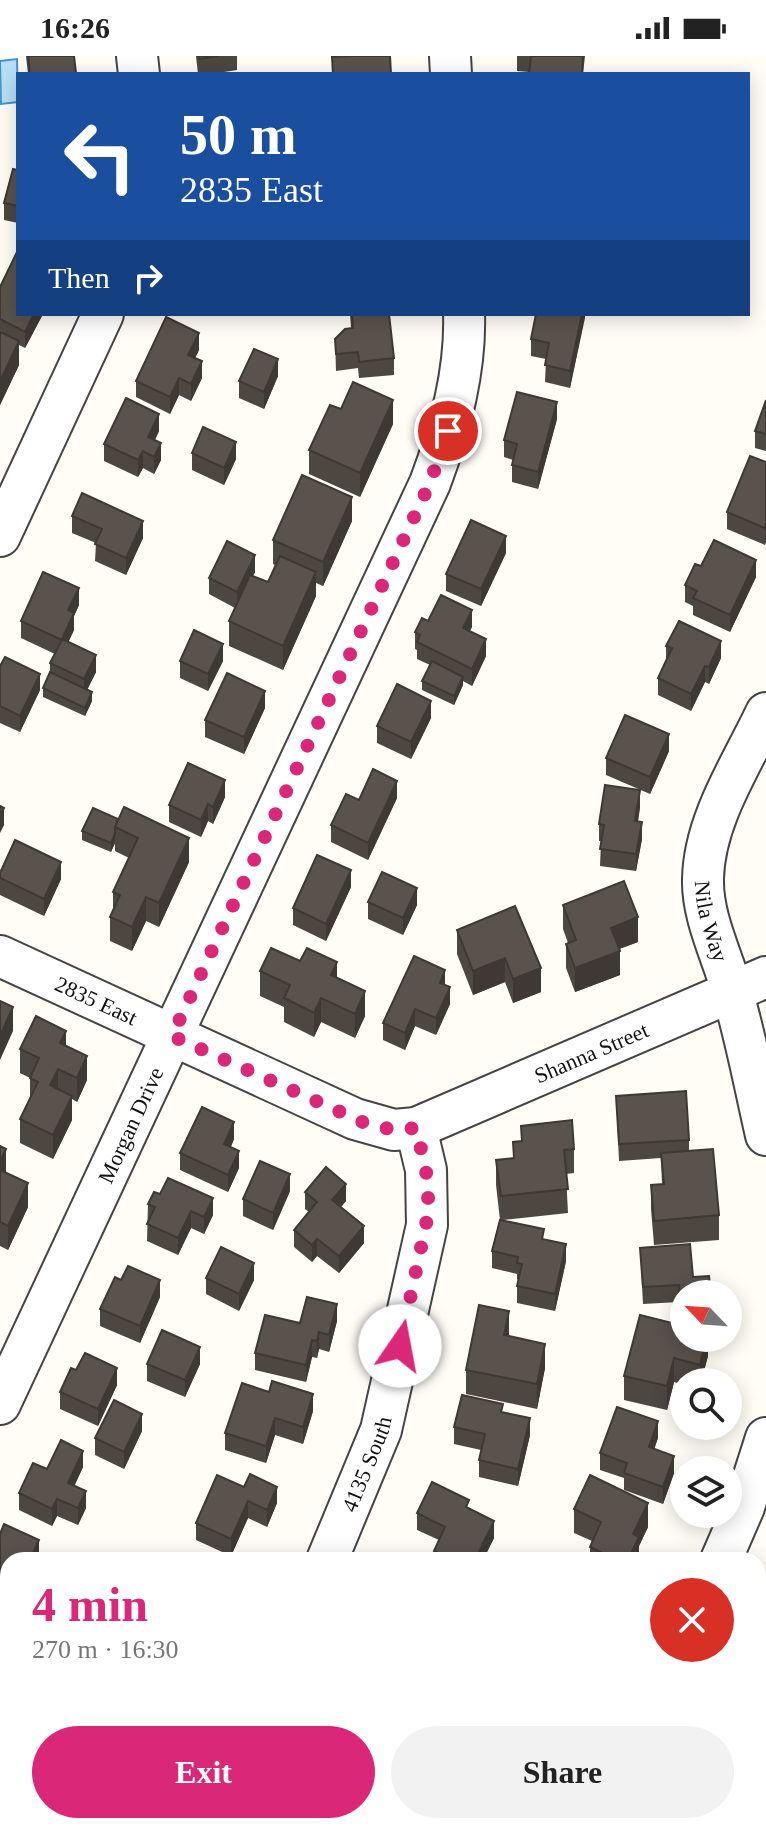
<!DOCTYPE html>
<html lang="en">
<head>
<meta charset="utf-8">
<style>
  :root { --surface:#fff; --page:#f2f2f2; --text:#222; --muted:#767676; --accent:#db2777 }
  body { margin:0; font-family:Georgia,serif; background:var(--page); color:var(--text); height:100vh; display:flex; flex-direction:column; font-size:30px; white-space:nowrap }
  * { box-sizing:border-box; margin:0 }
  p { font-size:26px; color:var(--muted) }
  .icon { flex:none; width:44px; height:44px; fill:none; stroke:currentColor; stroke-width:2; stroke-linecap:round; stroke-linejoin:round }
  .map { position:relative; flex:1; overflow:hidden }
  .details { position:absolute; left:0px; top:1496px; width:766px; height:282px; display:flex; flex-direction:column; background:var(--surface); border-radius:24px 24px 0 0; box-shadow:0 4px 20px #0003 }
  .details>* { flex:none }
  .guide { position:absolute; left:16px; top:16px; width:734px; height:244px; border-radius:0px; box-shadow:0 4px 20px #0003; background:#1a4fa0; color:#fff; overflow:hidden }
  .needle { width:52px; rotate:295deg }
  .buttons { position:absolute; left:670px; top:1224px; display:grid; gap:16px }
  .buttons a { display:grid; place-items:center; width:72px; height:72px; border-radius:50%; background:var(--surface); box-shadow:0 4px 20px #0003; font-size:40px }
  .pin { position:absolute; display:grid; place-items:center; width:68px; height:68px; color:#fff; margin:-34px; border:4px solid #fff; border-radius:50%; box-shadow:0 2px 8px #0007 }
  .me { position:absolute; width:88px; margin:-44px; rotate:12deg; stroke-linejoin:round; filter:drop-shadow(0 0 6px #0008) }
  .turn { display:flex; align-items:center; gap:28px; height:168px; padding:0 32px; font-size:36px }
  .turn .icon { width:104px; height:104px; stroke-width:2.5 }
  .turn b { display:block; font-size:56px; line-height:68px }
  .then { display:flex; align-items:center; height:76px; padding:0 32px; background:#0003; gap:16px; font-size:30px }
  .round { display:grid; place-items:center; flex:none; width:84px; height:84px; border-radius:42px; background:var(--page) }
  .headline { display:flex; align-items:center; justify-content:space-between; height:136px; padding:0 32px }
  h1 { font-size:48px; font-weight:700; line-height:60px; color:var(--accent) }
  .cta { display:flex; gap:16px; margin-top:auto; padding:16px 32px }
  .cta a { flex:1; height:92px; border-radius:48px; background:var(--accent); color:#fff; font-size:32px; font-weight:700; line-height:92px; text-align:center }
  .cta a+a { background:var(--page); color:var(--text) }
  .status { display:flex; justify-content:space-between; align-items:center; height:56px; padding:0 40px; background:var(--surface); direction:ltr }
  .status svg { height:22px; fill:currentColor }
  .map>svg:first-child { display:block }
  .water { fill:#b9e0f7; stroke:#3f96cf; stroke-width:2 }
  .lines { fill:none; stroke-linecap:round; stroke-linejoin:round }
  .minor-casing { stroke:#444; stroke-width:44 }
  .minor { stroke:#fff; stroke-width:40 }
  .wall { fill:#4d4742 }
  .shaded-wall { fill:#3f3936 }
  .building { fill:#5a524d; stroke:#3f3936; stroke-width:2 }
  .route { stroke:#db2777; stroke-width:14; stroke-dasharray:0 25.2 }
  .labels { text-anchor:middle; stroke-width:8; stroke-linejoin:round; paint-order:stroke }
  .street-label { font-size:22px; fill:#111; stroke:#fff }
</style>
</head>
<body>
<div class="status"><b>16:26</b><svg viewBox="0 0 49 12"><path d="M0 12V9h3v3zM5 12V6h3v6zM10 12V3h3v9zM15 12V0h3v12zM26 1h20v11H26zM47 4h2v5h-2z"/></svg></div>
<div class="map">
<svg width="766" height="1777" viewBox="0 0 766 1777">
  <rect width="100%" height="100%" fill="#fffdf5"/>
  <path class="water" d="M17,3L18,46L1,48L0,5Z"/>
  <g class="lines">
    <defs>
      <g id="minor">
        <path d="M137,0L139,18"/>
        <path d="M450,0L451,18"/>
        <path d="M0,480L103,258"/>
        <path id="s1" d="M766,657C742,708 704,764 703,823C702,861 722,899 732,935C746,982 755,1031 766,1079"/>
        <path id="s2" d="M0,900L355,1063L394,1074L416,1072L766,921"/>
        <path id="s3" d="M0,1348L430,427C450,374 466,316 464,258"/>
        <path id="s4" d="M327,1504L381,1374L427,1169L426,1114L416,1072"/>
        <path d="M721,1504L744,1451L766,1382"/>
        <path d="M200,1777L203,1770"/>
        <path d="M593,1777L597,1770"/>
      </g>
    </defs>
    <use href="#minor" class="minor-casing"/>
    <use href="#minor" class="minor"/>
  </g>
  <g class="wall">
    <path d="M26,0H74L76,18H28Z"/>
    <path d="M196,0H237V14L211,18H198Z"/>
    <path d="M517,0H585L583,18H529V16L517,15Z"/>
    <path d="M18,114V167L4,164V147Z"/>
    <path d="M0,231L43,258L25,292L19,289V309L0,349Z"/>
    <path d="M350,258H389L394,302V319L359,322L358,312L336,315L335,283L351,272Z"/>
    <path d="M585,258L570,332L545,326L546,303L531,300V283Z"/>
    <path d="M199,294L195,302L202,322L191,345L179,339L170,358L136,341V325Z"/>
    <path d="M278,320L264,353L239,342V325Z"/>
    <path d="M766,344V395L755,392V375Z"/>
    <path d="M557,363L538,433L512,426V409L513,404L504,401V384Z"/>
    <path d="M393,368L360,441L309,418V394Z"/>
    <path d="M159,375L155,384L161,404L154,418L143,412L138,421L104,405V388Z"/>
    <path d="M192,397L236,403L224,429L192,414Z"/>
    <path d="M766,406V485L765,489L727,473V456Z"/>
    <path d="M72,460L143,482L126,519L95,505L96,487L72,477Z"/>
    <path d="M352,465L323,530L316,527V540L283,614L229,590V565L235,552L209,538V522L255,516L253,520L268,526L275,509L273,508V484Z"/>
    <path d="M506,497L481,550L446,535V518Z"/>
    <path d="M701,510L756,521L730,576L693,559V550L685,546V529Z"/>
    <path d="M79,549L74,560V574L68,586L96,616L87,634L92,645L85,660L43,641V632L50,616V607L55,598L21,582V565Z"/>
    <path d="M428,565L472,571L469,575L486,600L472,630L463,625V629L454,649L422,634V625L430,609L417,603V594L415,593V576Z"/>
    <path d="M666,590L721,602L709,628L705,626L691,655L658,639V622L666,604Z"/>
    <path d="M180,605H223L208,635L180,622Z"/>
    <path d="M0,610L40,634L20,676L0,667Z"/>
    <path d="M265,652L244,698L205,681V664Z"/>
    <path d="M431,662L411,703L377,687V670Z"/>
    <path d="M669,695L650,738L606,719V702Z"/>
    <path d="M225,741L213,768L208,765L201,781L169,766V749Z"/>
    <path d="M397,742L368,804L331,786V769L359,744Z"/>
    <path d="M640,751L638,766L642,783L636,815L600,810L601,785H599V768Z"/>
    <path d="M93,752L189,806L159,871L146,865L132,895L110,885V861L113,854V836L129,802L115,795V787L111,796L82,784V775Z"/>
    <path d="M0,817L61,823L44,860L0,839Z"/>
    <path d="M351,831L326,885L293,869V852Z"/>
    <path d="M368,846L417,849L403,879L368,863Z"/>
    <path d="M563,849L638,886L619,893L620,919L575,936L566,912V888L568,887L563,873Z"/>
    <path d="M515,850L541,936L513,947L505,926L473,939L457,898V874Z"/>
    <path d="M260,915L337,922L365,960L355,982L321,966L314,981L284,966V951L260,940Z"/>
    <path d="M445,929L450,948L436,979L415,970L405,994L383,984V967Z"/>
    <path d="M66,990L87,1024L77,1046L72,1043V1064L53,1103L20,1087V1063L30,1044V1022L20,1017V993Z"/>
    <path d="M616,1040L689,1084V1095L719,1159V1184L654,1189L651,1153V1129L662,1128L661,1102L619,1105Z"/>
    <path d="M521,1070L574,1093V1117L566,1118L568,1157L503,1164L544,1183L566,1205L555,1255L517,1247V1230L519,1224L517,1223V1218L492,1212V1195L500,1164L496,1129V1104L513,1102V1086L521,1085Z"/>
    <path d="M234,1083L231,1091L239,1112L228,1136L180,1114V1097Z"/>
    <path d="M0,1090L6,1117L28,1151L8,1194L0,1190Z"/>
    <path d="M290,1135L273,1174L243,1160V1143Z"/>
    <path d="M305,1136L346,1145L341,1151L364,1187L339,1217L317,1200L312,1206L294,1191V1174L309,1156L305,1153Z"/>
    <path d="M148,1148L213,1159L204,1178L191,1172L178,1199L147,1185Z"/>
    <path d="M690,1188L684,1238V1282H708V1300L701,1326H684V1329L674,1326L667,1354L624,1344V1320L680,1269L679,1246L643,1248L640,1192Z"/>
    <path d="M206,1222L254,1224L239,1255L206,1238Z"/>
    <path d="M160,1241L140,1287L100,1270V1253Z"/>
    <path d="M337,1265L329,1296L319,1293L317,1302L312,1301L306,1326L255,1314V1297L300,1267Z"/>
    <path d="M147,1308H200L185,1341L147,1325Z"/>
    <path d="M545,1312L537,1353L466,1338V1314Z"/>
    <path d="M117,1329L98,1370L60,1353V1336Z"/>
    <path d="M269,1336L313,1355L303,1388L275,1379L266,1407L225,1394V1377Z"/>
    <path d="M503,1356L530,1379L518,1430L479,1421V1404L481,1394L454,1388V1371Z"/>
    <path d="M142,1375L124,1413L95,1399V1382Z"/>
    <path d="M658,1382L654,1393L674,1417L663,1448L624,1434V1422L600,1414V1397Z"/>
    <path d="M83,1411L74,1430L86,1452L78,1469L57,1460L52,1470L19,1454V1437L47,1413Z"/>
    <path d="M217,1419L277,1447L267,1471L248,1462L231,1500L196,1484V1467Z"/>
    <path d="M469,1453L494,1482L483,1504H434V1495L439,1484L417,1474V1457Z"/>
    <path d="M574,1453L648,1471L639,1490V1504H590V1491L592,1485L574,1477Z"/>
    <path d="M0,1478L39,1501L38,1504H8V1569L0,1565Z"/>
    <path d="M766,1580V1660L758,1656V1589Z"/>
    <path d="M0,1618L8,1622V1650L4,1658L0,1656Z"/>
    <path d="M44,1770H130L127,1777H42Z"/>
    <path d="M345,1770H357L355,1774Z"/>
    <path d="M449,1770H525L521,1777H509L505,1775L504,1777H449Z"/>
    <path d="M660,1770H745L742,1777H657Z"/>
  </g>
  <g class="shaded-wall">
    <path d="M34,258H43L25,292V276Z"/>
    <path d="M582,258H585V262L570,332V315Z"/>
    <path d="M199,277V294L188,316V299Z"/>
    <path d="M19,285V309L0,349V325Z"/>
    <path d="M278,303V320L264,353V336Z"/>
    <path d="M202,305V322L191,345V328Z"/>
    <path d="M179,322V339L170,358V341Z"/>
    <path d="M393,344V368L360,441V417Z"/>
    <path d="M557,346V363L538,433V416Z"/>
    <path d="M159,358V375L148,398V381Z"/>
    <path d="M236,386V403L224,429V412Z"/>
    <path d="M161,387V404L154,418V401Z"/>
    <path d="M143,395V412L138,421V404Z"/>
    <path d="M352,441V465L323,530V506Z"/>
    <path d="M143,465V482L126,519V502Z"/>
    <path d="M766,468V485L765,489V472Z"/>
    <path d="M506,480V497L481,550V533Z"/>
    <path d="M255,499V516L237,552V536Z"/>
    <path d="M756,504V521L730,576V559Z"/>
    <path d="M316,516V540L283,614V590Z"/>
    <path d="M79,532V549L74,560V574L62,600V583L68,554Z"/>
    <path d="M472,554V571L463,589V572Z"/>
    <path d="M486,583V600L472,630V613Z"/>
    <path d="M721,585V602L709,628V611Z"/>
    <path d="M223,588V605L208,635V618Z"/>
    <path d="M96,599V616L84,640V623Z"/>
    <path d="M705,610V626L691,655V638Z"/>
    <path d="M40,618V634L20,676V660Z"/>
    <path d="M463,621V629L454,649V640Z"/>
    <path d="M265,635V652L244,698V681Z"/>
    <path d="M92,636V645L85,660V652Z"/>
    <path d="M431,645V662L411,703V686Z"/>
    <path d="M669,678V695L650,738V721Z"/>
    <path d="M225,724V741L213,768V751Z"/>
    <path d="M397,725V742L368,804V787Z"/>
    <path d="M640,734V751L635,782V765Z"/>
    <path d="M208,748V765L201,781V764Z"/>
    <path d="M4,752V769L0,777V760Z"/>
    <path d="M642,766V783L636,815V798Z"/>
    <path d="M115,778V787L111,796V787Z"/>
    <path d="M189,782V806L159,871V847Z"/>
    <path d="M61,806V823L44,860V843Z"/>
    <path d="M351,814V831L326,885V868Z"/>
    <path d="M417,832V849L403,879V862Z"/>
    <path d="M146,841V865L132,895V871Z"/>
    <path d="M638,861V886L611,896V872Z"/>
    <path d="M620,895V919L575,936V912Z"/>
    <path d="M505,902V926L473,939V915Z"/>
    <path d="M337,906V930L331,919Z"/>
    <path d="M541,912V936L513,947V923Z"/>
    <path d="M445,914V931L440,927Z"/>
    <path d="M450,931V948L436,979V962Z"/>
    <path d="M365,935V960L355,982V958Z"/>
    <path d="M321,942V966L314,981V957Z"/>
    <path d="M13,951V975L0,1004V980Z"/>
    <path d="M415,953V970L405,994V977Z"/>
    <path d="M66,975V999L60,987Z"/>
    <path d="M87,1000V1024L77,1046V1022Z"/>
    <path d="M58,1013V1037L50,1029Z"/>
    <path d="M72,1040V1064L53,1103V1079Z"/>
    <path d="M234,1066V1083L224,1105V1088Z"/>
    <path d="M6,1093V1117L0,1130V1106Z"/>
    <path d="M239,1095V1112L228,1136V1119Z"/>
    <path d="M290,1118V1135L273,1174V1157Z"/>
    <path d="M28,1127V1151L8,1194V1170Z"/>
    <path d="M346,1128V1145L332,1161V1144Z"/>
    <path d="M213,1142V1159L204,1178V1161Z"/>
    <path d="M191,1155V1172L178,1199V1182Z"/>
    <path d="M364,1170V1187L339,1217V1200Z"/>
    <path d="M317,1183V1200L312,1206V1189Z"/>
    <path d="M566,1188V1205L555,1255V1238Z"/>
    <path d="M254,1207V1224L239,1255V1238Z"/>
    <path d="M160,1224V1241L140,1287V1270Z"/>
    <path d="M337,1248V1265L329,1296V1279Z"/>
    <path d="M509,1255V1279L504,1304V1279Z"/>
    <path d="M319,1276V1293L317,1302V1285Z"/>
    <path d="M706,1282H708V1300L701,1326H700V1309Z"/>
    <path d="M312,1284V1301L306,1326V1309Z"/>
    <path d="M545,1288V1312L537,1353V1328Z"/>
    <path d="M200,1291V1308L185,1341V1324Z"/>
    <path d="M674,1302V1326L667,1354V1330Z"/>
    <path d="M117,1312V1329L98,1370V1353Z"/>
    <path d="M313,1338V1355L303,1388V1371Z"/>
    <path d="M142,1358V1375L124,1413V1396Z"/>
    <path d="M275,1362V1379L266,1407V1390Z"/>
    <path d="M530,1362V1379L518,1430V1413Z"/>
    <path d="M658,1365V1382L649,1408V1391Z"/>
    <path d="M83,1395V1411L68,1444V1427Z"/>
    <path d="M674,1400V1417L663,1448V1431Z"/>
    <path d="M277,1431V1447L267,1471V1454Z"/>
    <path d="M86,1435V1452L78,1469V1452Z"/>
    <path d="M57,1443V1460L52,1470V1453Z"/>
    <path d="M248,1445V1462L231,1500V1483Z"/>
    <path d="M648,1447V1471L639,1490V1504H628L633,1478Z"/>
    <path d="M494,1465V1482L483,1504H475Z"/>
    <path d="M39,1484V1501L38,1504H30Z"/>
    <path d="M8,1642V1650L4,1658V1650Z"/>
    <path d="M764,1689V1713L758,1731V1707Z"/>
    <path d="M96,1770H100V1777H92Z"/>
    <path d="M118,1770H130L127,1777H118Z"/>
    <path d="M336,1770H344V1777L335,1773Z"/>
    <path d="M496,1770H505L504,1777H492Z"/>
    <path d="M519,1770H525L521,1777H519Z"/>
    <path d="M739,1770H745L742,1777H739Z"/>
  </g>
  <g class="building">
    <path d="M28,0H74L76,17L30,18Z"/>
    <path d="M198,0H219L199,3Z"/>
    <path d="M351,0H390L391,18H333L332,1Z"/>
    <path d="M531,0H583L582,18H529Z"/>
    <path d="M13,113L18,114V150L4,147Z"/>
    <path d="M18,194V258H34L25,276L0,263V231Z"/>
    <path d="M352,258H389L394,302L359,306L358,296L336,298L335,283L345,273L353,272Z"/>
    <path d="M536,258H582L570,315L545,309L549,287L531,283Z"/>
    <path d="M166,261L199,277L188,299L202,305L191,328L179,322L170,341L136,325Z"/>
    <path d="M0,276L19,285L0,325Z"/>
    <path d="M254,293L278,303L264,336L239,325Z"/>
    <path d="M353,326L393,344L360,417L309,394L330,349L341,353Z"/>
    <path d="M517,336L557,346L538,416L512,409L517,388L504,384Z"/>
    <path d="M126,342L159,358L148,381L161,387L154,401L143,395L138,404L104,388Z"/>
    <path d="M766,344V378L755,375Z"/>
    <path d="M203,371L236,386L224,412L192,397Z"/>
    <path d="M750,400L766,406V468L765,472L727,456Z"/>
    <path d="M302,419L352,441L323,506L273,484Z"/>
    <path d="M82,437L143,465L126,502L95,488L102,473L72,460Z"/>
    <path d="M471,464L506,480L481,533L446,518Z"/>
    <path d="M714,484L756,504L730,559L693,542L697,535L685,529L695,508L701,510Z"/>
    <path d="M227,485L255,499L237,536L209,522Z"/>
    <path d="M280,500L316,516L283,590L229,565L250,519L268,526Z"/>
    <path d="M43,516L79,532L68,554L74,557L62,583L96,599L84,623L50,607L62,584L21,565Z"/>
    <path d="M441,539L472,554L463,572L486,583L472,613L417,586L420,579L415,576L422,562L428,565Z"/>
    <path d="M679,565L721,585L709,611L705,610L691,638L658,622L672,592L666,590Z"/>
    <path d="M194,574L223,588L208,618L180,605Z"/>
    <path d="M5,601L40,618L20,660L0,650V610Z"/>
    <path d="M432,605L463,621L454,640L422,625Z"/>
    <path d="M50,616L92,636L85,652L43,632Z"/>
    <path d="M227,617L265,635L244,681L205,664Z"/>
    <path d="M397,628L431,645L411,686L377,670Z"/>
    <path d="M625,659L669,678L650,721L606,702Z"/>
    <path d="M188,707L225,724L213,751L208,748L201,764L169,749Z"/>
    <path d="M373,713L397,725L368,787L331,769L346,738L359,744Z"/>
    <path d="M605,729L640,734L635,765L642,766L636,798L600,793L604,769L599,768Z"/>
    <path d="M0,750L4,752L0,760Z"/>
    <path d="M124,751L189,782L159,847L146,841L132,871L110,861L120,839L113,836L138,782L115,771Z"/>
    <path d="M93,752L118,763L115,771V778L111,787L82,775Z"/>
    <path d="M15,784L61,806L44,843L0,822V817Z"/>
    <path d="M317,799L351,814L326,868L293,852Z"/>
    <path d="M382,816L417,832L403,862L368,846Z"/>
    <path d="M624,825L638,861L611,872L620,895L575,912L566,888L576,884L563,849Z"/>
    <path d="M515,850L541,912L513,923L505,902L473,915L457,874Z"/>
    <path d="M271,892L300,905L307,892L337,906L331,919L365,935L355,958L321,942L314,957L284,942L290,929L260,915Z"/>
    <path d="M414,900L445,914L440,927L450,931L436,962L415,953L405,977L383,967Z"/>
    <path d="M0,945L13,951L0,980Z"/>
    <path d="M36,960L66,975L60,987L87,1000L77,1022L58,1013L50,1029L72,1040L53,1079L20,1063L38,1026L30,1022L39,1002L20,993Z"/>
    <path d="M686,1035L689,1084L619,1088L616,1040Z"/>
    <path d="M202,1051L234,1066L224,1088L239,1095L228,1119L180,1097Z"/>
    <path d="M572,1064L574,1093L564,1094L568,1133L501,1140L496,1104L514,1102L513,1086L522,1085L521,1070Z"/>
    <path d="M0,1090L6,1093L0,1106Z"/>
    <path d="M713,1093L719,1159L654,1165L651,1129L664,1128L661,1097Z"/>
    <path d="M260,1105L290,1118L273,1157L243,1143Z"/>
    <path d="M326,1111L346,1128L332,1144L364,1170L339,1200L317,1183L312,1189L294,1174L317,1146L305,1136Z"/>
    <path d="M0,1114L28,1127L8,1170L0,1166Z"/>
    <path d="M168,1122L213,1142L204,1161L191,1155L178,1182L147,1168L155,1151L148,1148L154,1136L160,1138Z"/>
    <path d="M500,1164L544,1173L542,1183L566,1188L555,1238L517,1230L522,1208L517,1207L518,1201L492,1195Z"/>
    <path d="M690,1188L693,1221L709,1220L711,1238H684V1257H681L679,1229L643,1231L640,1192Z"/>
    <path d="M221,1191L254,1207L239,1238L206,1222Z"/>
    <path d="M128,1210L160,1224L140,1270L100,1253L115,1221L121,1224Z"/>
    <path d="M307,1241L337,1248L329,1279L319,1276L317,1285L312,1284L306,1309L255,1297L265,1259L300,1267Z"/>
    <path d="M479,1249L509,1255L504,1279L545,1288L537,1328L466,1314Z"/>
    <path d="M640,1259L684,1270V1282H706L700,1309L674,1302L667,1330L624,1320Z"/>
    <path d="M162,1274L200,1291L185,1324L147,1308Z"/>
    <path d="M85,1297L117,1312L98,1353L60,1336L71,1312L76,1314Z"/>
    <path d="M272,1325L313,1338L303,1371L275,1362L266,1390L225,1377L242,1327L269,1336Z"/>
    <path d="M462,1339L503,1348L501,1356L530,1362L518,1413L479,1404L485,1378L454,1371Z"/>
    <path d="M114,1344L142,1358L124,1396L95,1382Z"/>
    <path d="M617,1351L658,1365L649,1391L674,1400L663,1431L624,1417L627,1407L600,1397Z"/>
    <path d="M61,1384L83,1395L68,1427L86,1435L78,1452L57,1443L52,1453L19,1437L33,1407L47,1413Z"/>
    <path d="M250,1418L277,1431L267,1454L248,1445L231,1483L196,1467L217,1419L244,1431Z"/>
    <path d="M590,1419L648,1447L633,1478L639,1481L628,1504H617L590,1491L601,1466L574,1453Z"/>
    <path d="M432,1426L469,1444L466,1451L494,1465L475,1504H453L434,1495L445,1471L417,1457Z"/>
    <path d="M4,1468L39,1484L30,1504H8V1552L0,1548V1478Z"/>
    <path d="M179,1498L193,1504H176Z"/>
    <path d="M211,1498L225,1504H208Z"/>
    <path d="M561,1500L569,1504H559Z"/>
    <path d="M763,1578L766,1580V1635L758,1632V1589Z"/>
    <path d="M0,1618L8,1622V1642L4,1650L0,1648Z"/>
    <path d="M758,1687L764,1689L758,1707Z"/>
    <path d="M44,1770H96L92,1777H45L42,1775Z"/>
    <path d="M269,1770H336L335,1773L343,1777H274L267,1774Z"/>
    <path d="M472,1770H496L492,1777H486Z"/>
    <path d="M660,1770H700L715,1777H657Z"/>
  </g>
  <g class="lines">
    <path class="route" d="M400,1290L429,1154L426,1114L416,1072L394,1074L367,1068L172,980L430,427L448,375"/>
  </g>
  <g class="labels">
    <g class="street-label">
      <text dy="8" stroke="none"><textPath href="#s1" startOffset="222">Nila Way</textPath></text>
      <text dy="8" stroke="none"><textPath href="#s2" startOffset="106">2835 East</textPath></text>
      <text dy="8" stroke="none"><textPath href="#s2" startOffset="644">Shanna Street</textPath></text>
      <text dy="8" stroke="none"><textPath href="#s3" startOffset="308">Morgan Drive</textPath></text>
      <text dy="8" stroke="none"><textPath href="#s4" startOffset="104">4135 South</textPath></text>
    </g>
  </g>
</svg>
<div class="buttons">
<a><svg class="needle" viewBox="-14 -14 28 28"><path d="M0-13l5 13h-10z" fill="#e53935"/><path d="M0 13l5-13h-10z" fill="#767676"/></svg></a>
<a><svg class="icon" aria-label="search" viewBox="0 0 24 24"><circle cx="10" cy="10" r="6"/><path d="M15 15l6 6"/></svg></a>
<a><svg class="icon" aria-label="layers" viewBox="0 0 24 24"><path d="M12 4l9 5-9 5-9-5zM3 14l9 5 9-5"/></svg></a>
</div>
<div class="pin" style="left:448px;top:375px;background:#d93025"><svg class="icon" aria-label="arrive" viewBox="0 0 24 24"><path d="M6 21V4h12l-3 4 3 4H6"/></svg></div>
<svg class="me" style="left:400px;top:1290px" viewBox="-20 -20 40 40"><circle r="19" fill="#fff"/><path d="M0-13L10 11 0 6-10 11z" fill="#db2777"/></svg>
<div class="guide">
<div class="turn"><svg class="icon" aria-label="left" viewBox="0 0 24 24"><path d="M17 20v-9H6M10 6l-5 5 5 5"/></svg><div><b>50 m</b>2835 East</div></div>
<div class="then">Then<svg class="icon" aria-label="right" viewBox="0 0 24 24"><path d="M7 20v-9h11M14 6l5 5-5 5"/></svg></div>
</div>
<section class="details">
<div class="headline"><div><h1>4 min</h1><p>270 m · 16:30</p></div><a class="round" style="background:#d93025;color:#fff"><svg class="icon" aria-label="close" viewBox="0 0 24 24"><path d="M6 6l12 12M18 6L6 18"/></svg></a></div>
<div class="cta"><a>Exit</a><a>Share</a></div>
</section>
</div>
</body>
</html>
